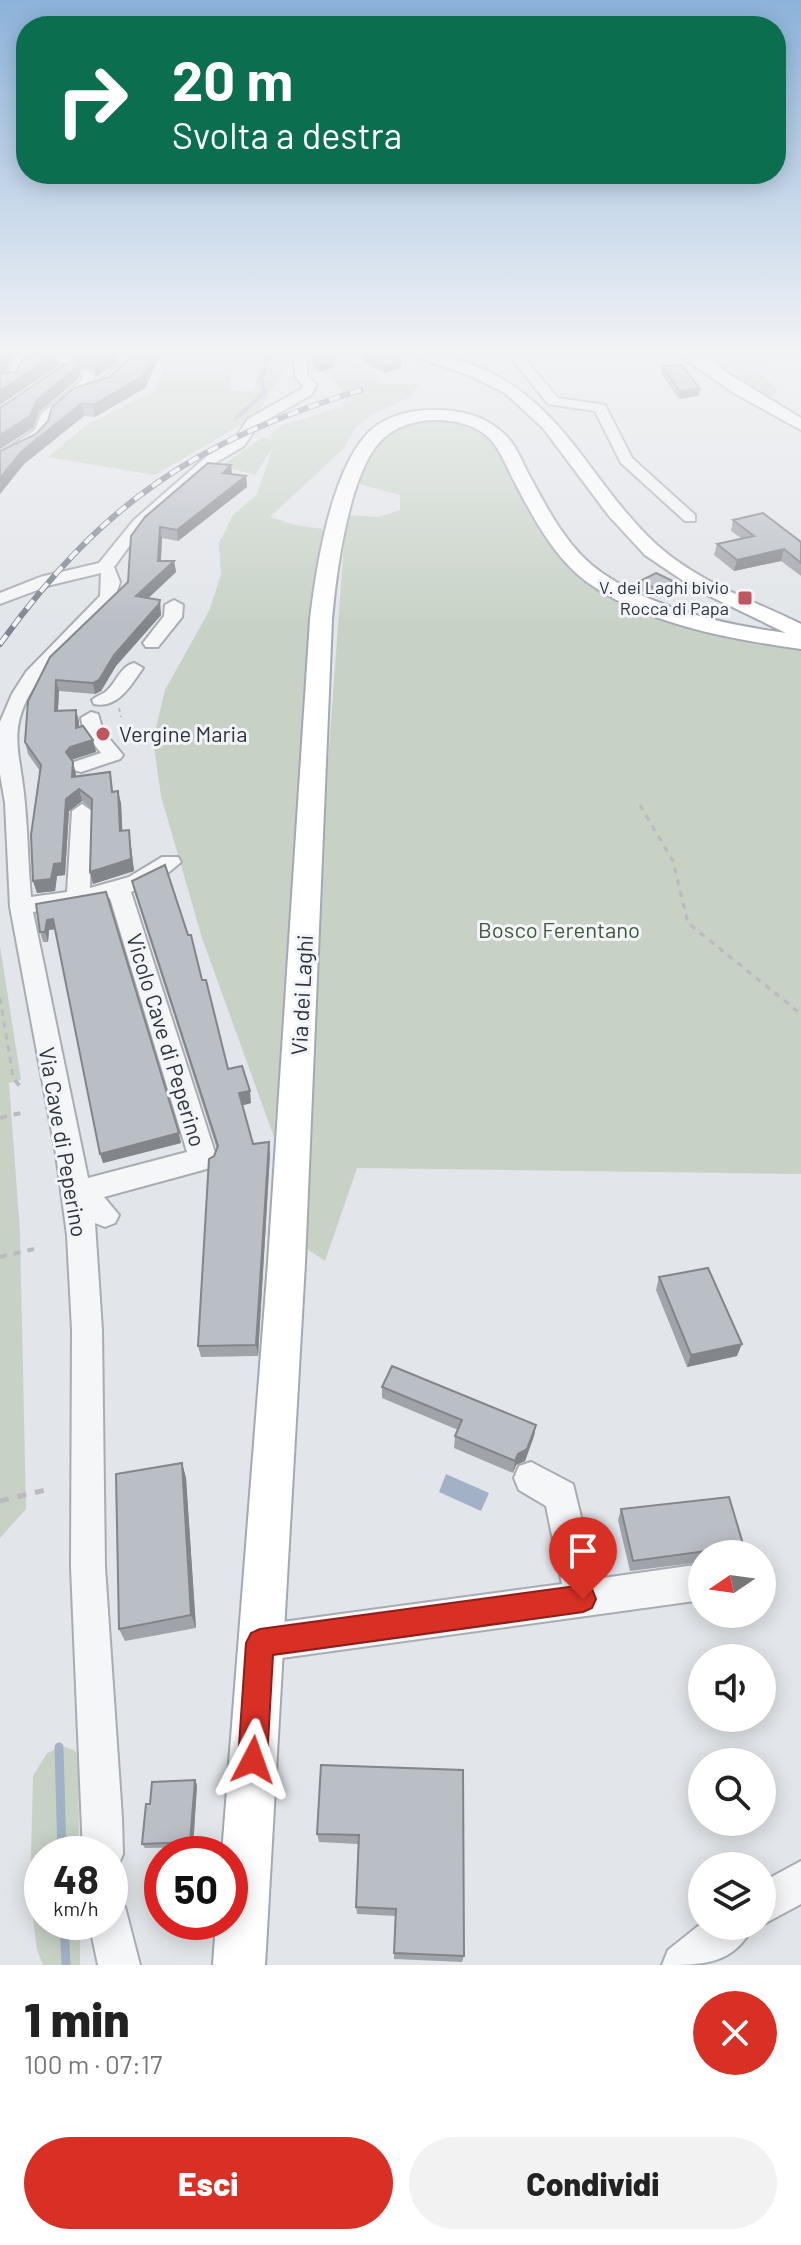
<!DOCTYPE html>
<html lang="it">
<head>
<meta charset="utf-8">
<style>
  :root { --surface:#fff; --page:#f2f2f2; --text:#222; --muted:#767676; --accent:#d93025 }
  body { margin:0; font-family:Barlow,sans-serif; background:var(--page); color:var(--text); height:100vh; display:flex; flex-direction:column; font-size:30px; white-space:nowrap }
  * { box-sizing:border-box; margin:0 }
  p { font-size:26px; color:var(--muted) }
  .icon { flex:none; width:44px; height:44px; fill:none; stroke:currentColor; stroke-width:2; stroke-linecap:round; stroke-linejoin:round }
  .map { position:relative; height:1965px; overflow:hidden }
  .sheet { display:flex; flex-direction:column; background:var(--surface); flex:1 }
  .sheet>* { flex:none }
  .hud { position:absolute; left:16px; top:16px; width:770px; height:168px; border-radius:32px; box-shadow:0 4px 20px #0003; background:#0b6e4f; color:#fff; overflow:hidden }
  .needle { width:52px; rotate:257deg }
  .tools { position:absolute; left:688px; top:1540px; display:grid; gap:16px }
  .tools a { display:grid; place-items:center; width:88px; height:88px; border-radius:50%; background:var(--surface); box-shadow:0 4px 20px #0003; font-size:40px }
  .speed { position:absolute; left:24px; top:1836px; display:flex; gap:16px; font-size:40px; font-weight:700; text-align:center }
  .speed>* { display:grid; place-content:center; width:104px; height:104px; border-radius:50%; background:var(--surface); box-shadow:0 4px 20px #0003; line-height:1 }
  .speed small { font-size:20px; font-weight:400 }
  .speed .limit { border:12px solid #d22; background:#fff; color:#111 }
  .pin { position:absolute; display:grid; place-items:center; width:68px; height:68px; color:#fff; margin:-82px -34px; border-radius:50% 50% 50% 0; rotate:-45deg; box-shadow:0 0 8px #0007 }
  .pin .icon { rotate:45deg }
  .me { position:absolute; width:88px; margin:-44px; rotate:4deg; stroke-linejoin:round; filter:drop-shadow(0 0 6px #0008) }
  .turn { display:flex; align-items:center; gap:28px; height:168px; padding:0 24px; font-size:36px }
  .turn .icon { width:104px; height:104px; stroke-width:2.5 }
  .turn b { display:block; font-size:56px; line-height:68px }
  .round { display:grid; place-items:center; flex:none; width:84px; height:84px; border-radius:42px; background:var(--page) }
  .overview { display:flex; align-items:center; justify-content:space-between; height:136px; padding:0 24px }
  h1 { font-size:48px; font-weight:800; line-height:60px }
  .primary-button { display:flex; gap:16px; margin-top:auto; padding:16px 24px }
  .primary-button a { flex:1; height:92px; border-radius:48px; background:var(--accent); color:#fff; font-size:32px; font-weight:800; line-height:92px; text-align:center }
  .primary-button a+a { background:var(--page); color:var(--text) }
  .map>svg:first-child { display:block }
  .green { fill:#c7d2c5; fill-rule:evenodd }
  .water { fill:#a2b1c5 }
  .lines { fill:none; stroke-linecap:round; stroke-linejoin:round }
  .stream-far1 { stroke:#a2b1c5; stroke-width:4 }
  .stream { stroke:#a2b1c5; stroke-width:9 }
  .minor-casing { stroke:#a8acb3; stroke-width:4 }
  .major-casing { stroke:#a3a9b3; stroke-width:4 }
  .path-far3 { stroke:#b9bbc0; stroke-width:2; stroke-dasharray:4 4; stroke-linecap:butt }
  .path-far2 { stroke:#b9bbc0; stroke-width:3; stroke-dasharray:6 6; stroke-linecap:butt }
  .path-far1 { stroke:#b9bbc0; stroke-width:4; stroke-dasharray:7 7; stroke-linecap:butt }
  .path { stroke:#b9bbc0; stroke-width:5; stroke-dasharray:9 9; stroke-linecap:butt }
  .minor { fill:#f5f6f8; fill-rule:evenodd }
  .major { fill:#fff; fill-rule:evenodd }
  .rail-casing { stroke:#7e8491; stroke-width:6 }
  .rail { stroke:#f2f4f7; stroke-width:4; stroke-dasharray:11; stroke-linecap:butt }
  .wall { fill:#a0a3a9 }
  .shaded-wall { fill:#82858a }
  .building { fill:#babec5; stroke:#82858a; stroke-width:2 }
  .route { fill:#d93025; stroke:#8d1f18; stroke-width:2 }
  .poi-dot { fill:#bf5660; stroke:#f2f4f7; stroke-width:3 }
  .labels { text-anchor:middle; stroke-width:6; stroke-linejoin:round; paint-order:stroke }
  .far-poi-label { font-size:18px; fill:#2c323f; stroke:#f2f4f7; text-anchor:end }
  .poi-label { font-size:22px; fill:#2c323f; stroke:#f2f4f7; text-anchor:start }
  .park-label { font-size:22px; fill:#3f593b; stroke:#f2f4f7 }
  .street-label { font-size:22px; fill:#2c323f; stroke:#f2f4f7 }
</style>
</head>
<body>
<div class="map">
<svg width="801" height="1965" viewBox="0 0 801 1965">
  <rect width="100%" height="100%" fill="#e2e5e9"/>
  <g class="green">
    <path d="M169,352H334L377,374L381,384H419L410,397L373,414L355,428L344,448L270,517L295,525L323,529L274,1137L202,938L161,796L153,740L165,690L209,611L221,575L219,543L233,515L257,494L273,447L255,475L221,466L263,437L272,441L271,434L282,425L342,407L346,399C330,368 320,372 287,364L256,416L155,475L48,457L86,425L155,391ZM233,361L259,370L253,392L229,390Z"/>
    <path d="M708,352H756L764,364L753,366L778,390L771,396H761Z"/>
    <path d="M442,417L486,428L557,546L642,609L801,650V1174L357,1168L325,1261L301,1245L299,1161L346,515L378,517L400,510V495L359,484C379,429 384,426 442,417Z"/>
    <path d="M0,946L21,1080L9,1083L20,1232L26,1509L0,1538Z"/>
    <path d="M62,1746L74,1750L78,1755L79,1854H42V1922H80V1965H43L37,1950L30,1896L33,1776L47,1753Z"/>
  </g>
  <path class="water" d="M446,1474L489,1493L481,1511L439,1492Z"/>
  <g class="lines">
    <path class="stream-far1" d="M236,418L265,392L261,378L268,359L265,352"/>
    <g class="stream">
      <path d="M59,1747L62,1854"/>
      <path d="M64,1922L66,1965"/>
    </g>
    <defs>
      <g id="minor">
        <path d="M18,352H28L29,359L16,382L0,383V375H7Z"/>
        <path d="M118,352H130L128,355L134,365L112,385H102V379L121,364L116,355Z"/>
        <path d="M294,352H306L307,375L317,385L311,395L258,425L244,446L217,462L144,526L114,567L120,582L115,598C93,627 61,649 39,680C4,729 21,751 25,804C28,835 28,866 31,897L67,892L72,811L82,804L92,811L90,888L129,877L162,857H178L181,862L162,878L131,892L217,1159L213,1167L203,1170L104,1197L119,1215L115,1223L105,1227L95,1223L102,1330L105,1567L122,1818L123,1854L117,1868L110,1871V1854H83L71,1567L72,1330L67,1235L56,1154L10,907L5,803L0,774V722L12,694L26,672L100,596L101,573L51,585L0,604V593L40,577L99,563L134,520L207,456L234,440L248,419L301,389L303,386L295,376ZM110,898L187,1152L88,1178L33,912Z"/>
        <path d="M507,352H519L558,398L605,405L632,458L695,515V521H685L621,463L595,411L548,404Z"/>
        <path d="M692,352H705L732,378V384H722Z"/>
        <path d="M83,370L94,373L93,384L64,406L36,444L0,463V453L35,430L41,414L82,380Z"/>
        <path d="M174,600L183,605L182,617L158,647H146L143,643L164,616L165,605Z"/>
        <path d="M134,663L143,668C131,685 118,709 94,704L92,700C95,697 100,695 104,693C116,685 119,667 134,663Z"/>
        <path d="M91,712L98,714L103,731L123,755L120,759L81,772L74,770L71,766L74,762L101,753L84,732L81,718Z"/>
        <path d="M531,1462L573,1484L596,1579L702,1564V1600L260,1661L247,1656L242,1643L247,1630L260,1625L562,1584L546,1506L519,1490L514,1478L519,1466Z"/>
        <path d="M801,1861V1904L762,1925V1882Z"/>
        <path d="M110,1901L125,1907L140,1965H98L89,1922H110Z"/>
        <path d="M702,1923V1926H753C734,1965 702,1965 662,1965L668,1950Z"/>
      </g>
      <g id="major">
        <path d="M8,352L65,355L113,352L110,355C84,362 30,370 8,352Z"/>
        <path d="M401,352C424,351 445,356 467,363C562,395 589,483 657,545C698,582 752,600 801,624V649C730,639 646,624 587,582C553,557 532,515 513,479C507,467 501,452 492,441C479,426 457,420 437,420C419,420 401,424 386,436C349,465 336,575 332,620L305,1263L265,1965H213L216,1922H230V1854H222L268,1263L310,620C316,568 331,469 370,431C386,416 411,410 432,410C458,409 487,416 505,435C515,444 521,459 527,471C547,508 567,549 602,573C654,609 725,625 786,633L697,590L645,555L609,516L543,428L505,393L469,375Z"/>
        <path d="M675,352H693L801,418V430L734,393Z"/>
      </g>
    </defs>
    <use href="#minor" class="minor-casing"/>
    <use href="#major" class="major-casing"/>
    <g class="path-far3">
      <path d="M790,352L801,360"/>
      <path d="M119,708L121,717"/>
    </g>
    <g class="path-far2">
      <path d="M640,805L673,861L688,923L801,1014"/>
      <path d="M0,998L13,1077L16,1082"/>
    </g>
    <g class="path-far1">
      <path d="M15,1080L21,1088"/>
      <path d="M0,1118L25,1112"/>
      <path d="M0,1257L38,1248"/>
    </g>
    <path class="path" d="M0,1501L45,1490"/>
    <use href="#minor" class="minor"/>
    <use href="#major" class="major"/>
    <defs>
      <path id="rail" d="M0,644C102,503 195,441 361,390"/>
    </defs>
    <use href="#rail" class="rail-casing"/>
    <use href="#rail" class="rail"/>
  </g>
  <g class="wall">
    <path d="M83,352L117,363L96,377L95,370L81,368L79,378L39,412L33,428L0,449Z"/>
    <path d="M131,352H160V356L145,388L95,417L84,416L24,464L0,494V452L36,434L109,377L132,357Z"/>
    <path d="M309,352H327L333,368L318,372Z"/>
    <path d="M362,356L401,368L385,373L362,362Z"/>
    <path d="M662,366L700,389L698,396L679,399L661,374Z"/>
    <path d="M231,465L232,474L246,476L247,487L178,541L162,538L161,561H174L176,572L148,598L161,611V615L116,666L101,691L95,694L59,691L58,711L79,721V728L93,740L96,752L72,760L75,776L112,784L113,792L121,803L122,831L129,830L134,871L93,884L90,872L92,809L82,801L69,811L65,875L57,876L55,891L37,893L33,881L40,771L28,754L25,742L28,701L128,582L131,536Z"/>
    <path d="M733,520L801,542V576L781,561L734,571L714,555L717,544L741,538L731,531Z"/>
    <path d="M640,581H673L672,589L656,597L639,590Z"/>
    <path d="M132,881L202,980L228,1069L251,1103L242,1105L253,1144L270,1154L258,1356L201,1357L198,1346L217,1149L135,894Z"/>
    <path d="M106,892L181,1143L103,1163L55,929L49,930L48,942H43L40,932Z"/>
    <path d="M659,1277L737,1356L687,1367L656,1290Z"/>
    <path d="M382,1387L536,1425L534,1436L525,1461L516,1465L513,1473L454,1448L455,1436L458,1430L382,1398Z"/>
    <path d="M182,1463L186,1478L196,1628L125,1641L119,1629Z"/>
    <path d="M621,1509L746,1554H702V1562L630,1571L618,1520Z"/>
    <path d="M321,1765L464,1956L462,1962L394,1959L395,1916L357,1914L356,1907L358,1844L319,1842L317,1834Z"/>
    <path d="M197,1785L193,1847L145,1848L142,1844L150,1804Z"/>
  </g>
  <g class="shaded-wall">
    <path d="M7,352H11L12,358L5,372L0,373V361Z"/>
    <path d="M115,352L117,363L96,377L94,366Z"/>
    <path d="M155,352H160V356L145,388L95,417L93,405Z"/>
    <path d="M56,354L58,366L0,405V391Z"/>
    <path d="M79,356L81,368L79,378L39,412L33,428L0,449V435Z"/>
    <path d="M333,362V368L318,372V366Z"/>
    <path d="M401,362V368L385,373V367Z"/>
    <path d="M700,389L698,396L679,399L680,391Z"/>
    <path d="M82,403L84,416L24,464L0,494V478L21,452Z"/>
    <path d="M231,465L232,476L223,473Z"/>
    <path d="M246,476L247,487L178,541L177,530Z"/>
    <path d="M160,527L162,538L160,572L158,561Z"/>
    <path d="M784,549L781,561L734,571L737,560Z"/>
    <path d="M174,561L176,572L138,608L136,596Z"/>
    <path d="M673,581L672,589L656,597L657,589Z"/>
    <path d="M160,600L161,615L116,666L101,691L95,694L93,683Z"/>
    <path d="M56,680L59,691L57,723L55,711Z"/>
    <path d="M76,710L79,721V740L76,728Z"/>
    <path d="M93,740L96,752L73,759L69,764L66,752L70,747Z"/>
    <path d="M73,762L76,774L75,788L72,777Z"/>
    <path d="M79,789L82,801L69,811L65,875L57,876L55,891L37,893L33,881L66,799Z"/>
    <path d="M118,791L121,803L123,843L120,831Z"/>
    <path d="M129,830L134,871L93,884L90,872Z"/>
    <path d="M53,919L56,929L49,930L48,942L45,932L47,920Z"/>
    <path d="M250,1091L251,1103L241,1106L239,1093Z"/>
    <path d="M179,1133L181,1143L103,1163L100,1154Z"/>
    <path d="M269,1142L270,1154L258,1356L256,1345Z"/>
    <path d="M742,1344L737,1356L687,1367L691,1355Z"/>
    <path d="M536,1425L534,1436L525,1461L516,1465L513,1473L515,1461L518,1454Z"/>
    <path d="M182,1463L186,1478L196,1628L191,1615Z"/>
    <path d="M195,1780L197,1785L193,1847L190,1842Z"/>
  </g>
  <g class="building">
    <path d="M0,352H7L3,360L0,361Z"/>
    <path d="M27,352L56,354L0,391V373L16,372Z"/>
    <path d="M83,352H115L94,366L93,358L79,356L77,367L37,400L30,416L0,435V408Z"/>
    <path d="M132,352H155L143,376L93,405L82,403L21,452L0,478V451L36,434L48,421L52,407L74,388L109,377L133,356Z"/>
    <path d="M311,352H327L333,362L318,366Z"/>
    <path d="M377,352H395L401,362L385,367L362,356Z"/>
    <path d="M682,365L700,389L680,391L662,366Z"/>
    <path d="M208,463L231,465L223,473L246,476L177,530L160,527L158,561H174L136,596L160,600L159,604L114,655L99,680L93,683L56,680L55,711L76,710V728L83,726L93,740L70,747L66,752L73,762L72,777L110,772L112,792L118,791L120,831L129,830L131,859L90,872L92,799L79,789L66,799L62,863L54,864L51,879L33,881L31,835L41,765L25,742L28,701L50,657L128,582L131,536L145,517Z"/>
    <path d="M763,513L801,542V563L784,549L737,560L717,544L754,536L733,520Z"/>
    <path d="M656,573L673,581L657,589L640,581Z"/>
    <path d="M165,865L188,935H191L202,980H206L228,1069L242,1066L250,1091L239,1093L253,1144L269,1142L256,1345L198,1346L209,1159L214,1156L218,1146L132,881Z"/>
    <path d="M106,892L179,1133L100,1154L53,919L47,920L45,932H40L36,904Z"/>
    <path d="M708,1268L742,1344L691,1355L659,1277Z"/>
    <path d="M392,1366L536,1425L527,1449L518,1454L515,1461L455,1436L462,1420L382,1387Z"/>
    <path d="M182,1463L191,1615L119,1629L116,1474Z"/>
    <path d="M729,1497L746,1554H708L706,1551L633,1561L621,1509Z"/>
    <path d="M321,1765L463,1770L464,1956L394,1953L396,1909L356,1907L359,1835L317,1834Z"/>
    <path d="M195,1780L190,1842L142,1844L146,1804H150L152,1782Z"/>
  </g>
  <linearGradient id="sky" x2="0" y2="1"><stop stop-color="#8cb3da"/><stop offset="0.56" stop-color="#f2f3f5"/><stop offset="1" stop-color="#f2f3f5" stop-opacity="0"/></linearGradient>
  <rect width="801" height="627" fill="url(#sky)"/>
  <path class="route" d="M583,1585L592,1589L596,1599L592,1608L583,1612L273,1655L267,1760L263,1770L253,1775L242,1770L238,1760L246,1643L251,1633L260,1629Z"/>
  <g class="poi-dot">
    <rect x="737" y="590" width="16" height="16" rx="4"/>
    <circle cx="103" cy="734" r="8"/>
  </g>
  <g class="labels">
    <g class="far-poi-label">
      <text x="729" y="594">V. dei Laghi bivio<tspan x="729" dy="21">Rocca di Papa</tspan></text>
    </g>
    <g class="poi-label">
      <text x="119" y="742">Vergine Maria</text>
    </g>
    <g class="park-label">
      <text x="559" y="938">Bosco Ferentano</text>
    </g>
    <g class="street-label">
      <text transform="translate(302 995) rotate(-87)" y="8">Via dei Laghi</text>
      <text transform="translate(166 1040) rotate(73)" y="8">Vicolo Cave di Peperino</text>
      <text transform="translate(63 1142) rotate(80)" y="8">Via Cave di Peperino</text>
    </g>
  </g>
</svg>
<div class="tools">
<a><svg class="needle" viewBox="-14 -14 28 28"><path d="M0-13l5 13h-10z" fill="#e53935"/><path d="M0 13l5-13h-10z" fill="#767676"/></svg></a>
<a><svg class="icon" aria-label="sound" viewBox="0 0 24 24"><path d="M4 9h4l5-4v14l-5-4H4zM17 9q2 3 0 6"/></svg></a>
<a><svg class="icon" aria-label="search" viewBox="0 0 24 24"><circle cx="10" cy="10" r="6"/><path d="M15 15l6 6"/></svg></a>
<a><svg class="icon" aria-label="layers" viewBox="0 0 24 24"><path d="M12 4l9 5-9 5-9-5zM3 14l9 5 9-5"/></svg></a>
</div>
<div class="speed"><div>48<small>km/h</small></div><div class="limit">50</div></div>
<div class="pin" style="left:583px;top:1599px;background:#d93025"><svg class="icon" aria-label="arrive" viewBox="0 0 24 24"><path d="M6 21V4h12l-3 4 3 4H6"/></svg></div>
<svg class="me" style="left:253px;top:1760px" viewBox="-20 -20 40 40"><path d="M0-17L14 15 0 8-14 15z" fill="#d93025" stroke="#fff" stroke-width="4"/></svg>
<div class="hud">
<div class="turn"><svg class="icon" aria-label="right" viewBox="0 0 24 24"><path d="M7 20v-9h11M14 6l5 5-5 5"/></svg><div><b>20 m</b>Svolta a destra</div></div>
</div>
</div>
<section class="sheet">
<div class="overview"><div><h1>1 min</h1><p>100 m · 07:17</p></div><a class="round" style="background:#d93025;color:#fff"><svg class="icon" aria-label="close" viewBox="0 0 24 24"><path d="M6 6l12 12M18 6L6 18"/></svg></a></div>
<div class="primary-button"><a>Esci</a><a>Condividi</a></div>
</section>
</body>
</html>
